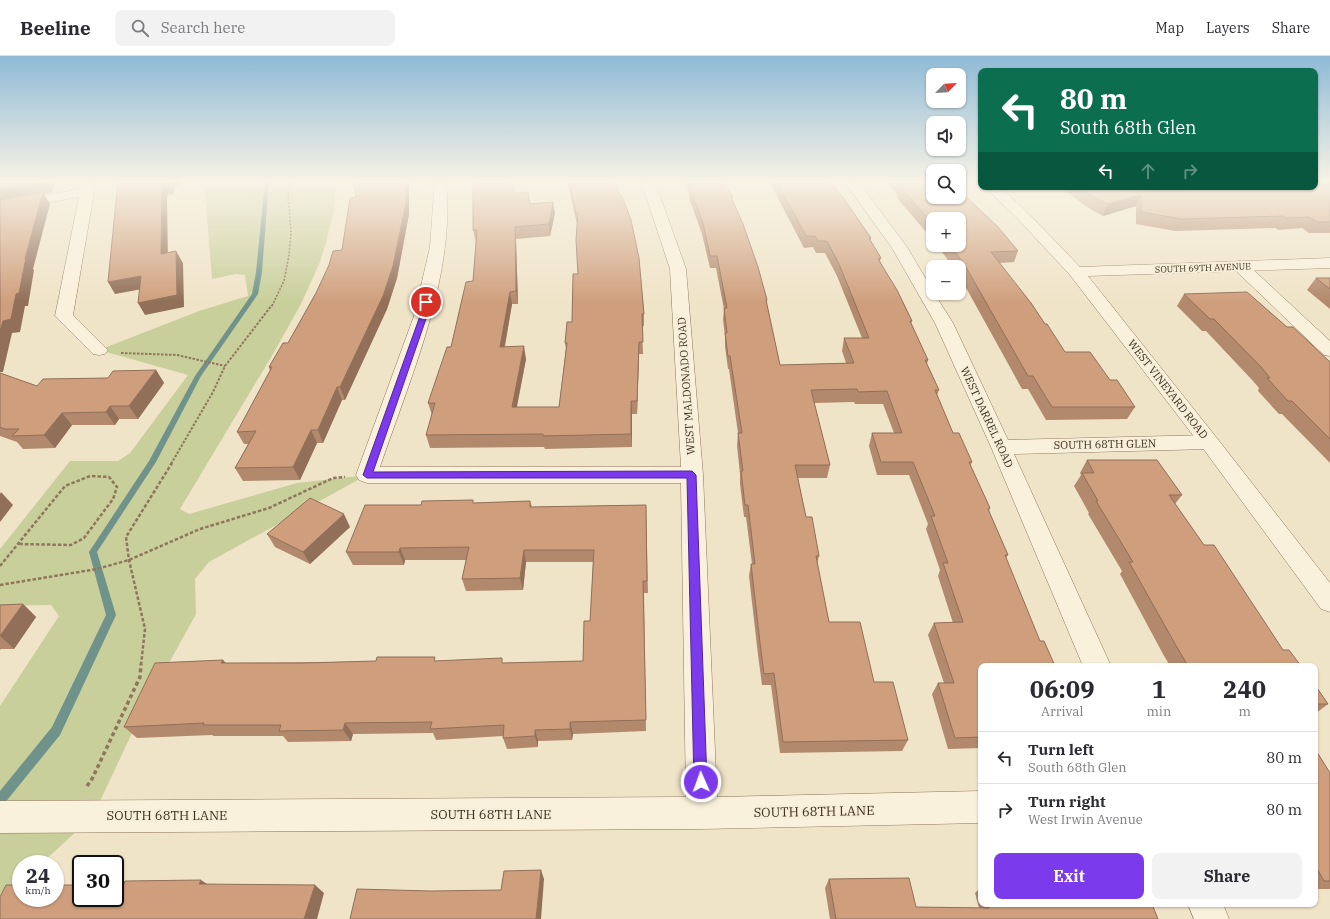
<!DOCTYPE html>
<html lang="en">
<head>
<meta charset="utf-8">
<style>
  :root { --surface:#fff; --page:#f2f2f3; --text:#2b2b33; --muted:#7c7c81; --line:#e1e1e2; --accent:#7c3aed }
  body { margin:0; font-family:"IBM Plex Serif",serif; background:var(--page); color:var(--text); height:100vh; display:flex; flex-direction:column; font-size:15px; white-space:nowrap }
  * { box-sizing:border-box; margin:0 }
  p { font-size:13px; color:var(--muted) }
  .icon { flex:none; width:22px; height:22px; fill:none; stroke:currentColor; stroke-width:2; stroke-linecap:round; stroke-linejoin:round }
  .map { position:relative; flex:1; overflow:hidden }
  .sheet { position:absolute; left:978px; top:607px; width:340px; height:244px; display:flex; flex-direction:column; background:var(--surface); border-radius:8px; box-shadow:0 1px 3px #0004 }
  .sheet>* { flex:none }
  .guide { position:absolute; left:978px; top:12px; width:340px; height:122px; border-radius:8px; box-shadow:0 1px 3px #0004; background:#0b6e4f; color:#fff; overflow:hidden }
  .needle { width:26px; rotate:66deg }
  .fabs { position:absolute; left:926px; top:12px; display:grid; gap:8px }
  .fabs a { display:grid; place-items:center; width:40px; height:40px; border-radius:8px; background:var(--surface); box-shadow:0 1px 3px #0004; font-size:20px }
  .speed { position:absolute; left:12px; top:799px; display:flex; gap:8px; font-size:20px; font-weight:700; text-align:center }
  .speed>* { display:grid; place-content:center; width:52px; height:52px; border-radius:50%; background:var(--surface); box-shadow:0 1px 3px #0004; line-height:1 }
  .speed small { font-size:10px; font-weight:400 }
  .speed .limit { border:2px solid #111; border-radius:6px; background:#fff; color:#111 }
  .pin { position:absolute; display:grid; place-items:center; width:34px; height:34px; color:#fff; margin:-17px; border:2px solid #fff; border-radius:50%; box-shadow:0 1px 4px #0007 }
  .me { position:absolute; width:44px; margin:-22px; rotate:358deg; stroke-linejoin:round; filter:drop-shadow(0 0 3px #0008) }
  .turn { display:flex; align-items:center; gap:14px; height:84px; padding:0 16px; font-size:18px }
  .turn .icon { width:52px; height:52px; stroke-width:2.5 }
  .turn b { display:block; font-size:28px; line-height:34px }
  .lanes { display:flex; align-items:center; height:38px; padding:0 16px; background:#0003; justify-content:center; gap:20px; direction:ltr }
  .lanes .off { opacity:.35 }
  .eta { display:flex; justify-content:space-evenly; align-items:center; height:68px; text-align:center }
  .eta b { font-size:24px; font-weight:800; line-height:28px }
  .action { display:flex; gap:8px; margin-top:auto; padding:8px 16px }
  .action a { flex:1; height:46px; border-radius:8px; background:var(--accent); color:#fff; font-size:16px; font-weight:800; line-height:46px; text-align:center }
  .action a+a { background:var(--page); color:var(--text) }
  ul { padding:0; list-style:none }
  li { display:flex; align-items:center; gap:12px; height:52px; padding:0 16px; border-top:1px solid var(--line) }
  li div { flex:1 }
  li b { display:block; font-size:15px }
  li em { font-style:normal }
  header { display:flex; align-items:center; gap:24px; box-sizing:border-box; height:56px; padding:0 20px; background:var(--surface); border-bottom:1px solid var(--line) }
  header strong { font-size:19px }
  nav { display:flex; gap:22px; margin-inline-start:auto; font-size:14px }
  .search { width:280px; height:36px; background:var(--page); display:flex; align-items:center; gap:10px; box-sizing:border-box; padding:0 14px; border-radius:8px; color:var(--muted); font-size:15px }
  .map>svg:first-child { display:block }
  .green { fill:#c9cf9b }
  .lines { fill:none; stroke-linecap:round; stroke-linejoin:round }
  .stream { fill:#6f938a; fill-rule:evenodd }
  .minor-casing { stroke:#8d765c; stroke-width:1 }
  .tertiary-casing { stroke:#8d765c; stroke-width:1 }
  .path-far3 { stroke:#8d765c; stroke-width:1.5; stroke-dasharray:2 1.5; stroke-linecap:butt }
  .path-far2 { stroke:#8d765c; stroke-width:2; stroke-dasharray:2.5 1.5; stroke-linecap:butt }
  .path-far1 { stroke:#8d765c; stroke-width:2.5; stroke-dasharray:3.5 2; stroke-linecap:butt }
  .path { stroke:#8d765c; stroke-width:3.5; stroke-dasharray:4 3; stroke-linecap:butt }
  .minor { fill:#faf1dc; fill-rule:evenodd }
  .tertiary { fill:#faf1dc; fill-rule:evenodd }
  .wall { fill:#b2896c }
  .shaded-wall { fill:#916f58 }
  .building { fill:#cf9f7d; stroke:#916f58 }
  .route { fill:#7c3aed; stroke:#51269a }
  .labels { text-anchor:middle; stroke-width:4; stroke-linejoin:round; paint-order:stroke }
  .far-street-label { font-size:9px; fill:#3d2e20; stroke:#f7eed8 }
  .street-label { font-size:11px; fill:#3d2e20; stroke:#f7eed8 }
  .near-street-label { font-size:13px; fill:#3d2e20; stroke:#f7eed8 }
</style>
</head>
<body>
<header>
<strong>Beeline</strong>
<div class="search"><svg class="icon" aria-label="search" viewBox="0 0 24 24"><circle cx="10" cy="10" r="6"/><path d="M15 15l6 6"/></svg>Search here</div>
<nav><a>Map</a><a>Layers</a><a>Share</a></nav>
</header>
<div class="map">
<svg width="1330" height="863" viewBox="0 0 1330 863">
  <rect width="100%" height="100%" fill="#f0e4c8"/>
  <path class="green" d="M204,125H336L334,154L326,187L320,206L301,248L273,298L180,453L189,458L297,427L367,419L209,506L195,523L196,558L141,658L93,760L41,808H21V827L0,847V650L59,560L51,549L0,550V493L70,405H118L130,397L188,319L99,294L199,255L248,240L245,219L236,218L212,223Z"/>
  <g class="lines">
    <path class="stream" d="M265,125H269L262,216L258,238L201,320L156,406L97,496L116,559L60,679L4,748L0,750V735L52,671L106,559L89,496L149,405L195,320L252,238L256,216Z"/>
    <defs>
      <g id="minor">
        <path d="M82,125H96L73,259L108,294L105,298L99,299L93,298L55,260L79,141L0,155V147L81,133Z"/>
        <path d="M431,125H445C449,139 447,153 447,167C443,249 406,334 380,411H681L670,213L646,140L639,125H653L660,140L686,213L703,419L717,741L981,735V767L702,773L0,777V745L686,741L681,427H367L359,424L356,419L414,260L430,191L434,136Z"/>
        <path d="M844,125H858L907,191L933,235V237H934L953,267L1008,384L1209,379L1216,381L1219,386L1216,391L1209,393L1014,398L1111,610H1083L991,391L935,267L892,192Z"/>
        <path d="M1240,205L1246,207L1330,285V300L1324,299L1234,213L1232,210L1234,207Z"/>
        <path d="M1188,848H1223L1229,863H1194Z"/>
      </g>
      <path id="tertiary" d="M985,131H1000L1027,156L1080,211L1330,202V212L1088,220L1216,381L1330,527V556L1321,553L1202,391L1070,219L1017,162Z"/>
    </defs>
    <use href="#minor" class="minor-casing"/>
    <use href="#tertiary" class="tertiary-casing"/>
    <path class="path-far3" d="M272,250L284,225L289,199L291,177L288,139L292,125"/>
    <g class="path-far2">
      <path d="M121,297L177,299L225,310"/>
      <path d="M171,408L213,336L225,310L272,249"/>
    </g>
    <g class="path-far1">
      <path d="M0,510L65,430L90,420L109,421L117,431L113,443L84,482L71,489L18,488"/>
      <path d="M0,529L97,513L129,504L200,473L269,452L333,422L345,421"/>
      <path d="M141,609L145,573L129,504L126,481L172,407"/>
    </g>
    <path class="path" d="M87,730L92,723L140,621L141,608"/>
    <use href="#minor" class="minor"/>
    <use href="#tertiary" class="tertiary"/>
  </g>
  <g class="wall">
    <path d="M354,125H409V158L397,222L387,253L345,344H342L323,387H317L300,424L243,425L235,412L248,388H244L237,376L270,315L269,311L288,287L342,194L356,141Z"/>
    <path d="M567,125H615L644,258V270H642L643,298H639L637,358H632V391L545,393L544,391L430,392L426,379L432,359L428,347L451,291L473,225L476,186L473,174L515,137L530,148L555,157L550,180L516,183L518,248H512L505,291L526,303L517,351H559L566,293L565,287L572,266L578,218L577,168Z"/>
    <path d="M683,125H722L733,141L732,145L767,244V249L780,309L846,307L842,295L844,282H862L837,220L825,197H816L813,191L804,192L769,125H830L871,182V185L881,202L880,205L912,265L911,268L928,304L927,308L939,334L937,339L953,377L972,406L970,410L990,452L989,455L1008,499L1006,502L981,610V692L948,693L932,638L938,627H944L928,579L934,567H953L938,520L940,514L926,473L928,468L909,419H877L869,390L872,377H894L883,348H855L854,346L814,347L830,409L827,422H798L806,461L819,500L817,508L829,566L874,626L908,684L902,695L780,697L771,629H762L758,599L749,520L751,508H752L746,461H744L740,428V418L737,390L738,377L729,313H728L725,290V280L723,264L724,253L716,212H710L702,178L689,142V137Z"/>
    <path d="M885,125H933L1018,195L1014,206L1000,207L1065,296L1110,324L1135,351L1127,363L1046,364L1028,333H1022L959,219V211H953L937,189H959L933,163V184L897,142L898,139Z"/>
    <path d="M1315,125H1330V177H1309L1302,172L1278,174L1276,172L1175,175L1136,168V150L1103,160L1087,151L1060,131H1140L1143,134L1146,135L1141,131H1315Z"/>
    <path d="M1316,222H1330V253L1307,234Z"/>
    <path d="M1184,238L1287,271L1330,306V407L1282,358H1279L1258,335L1259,332L1253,325L1206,275H1202L1177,250Z"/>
    <path d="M156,314L164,327L138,363H119L115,369H72L55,392L23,393L17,386L0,380V317L37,330L108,322Z"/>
    <path d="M1087,404L1182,439L1175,448L1204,489L1283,594L1301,610H1170L1163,598L1120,518L1122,515L1088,458L1089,457L1074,430L1081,419L1080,417Z"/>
    <path d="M530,445L532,451L646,449L648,537H644L646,675L573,678L572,684L538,685V691L507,693L503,682V680L436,684L433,677L353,678L351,685L288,686L283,680H214L212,679L137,682L124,671L223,604L226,607L437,605L504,607L583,605L590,565L593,506H526L523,534L466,535L462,523L466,504H405L404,509H353L346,496L421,449L474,447Z"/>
    <path d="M350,471L310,508L275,491L267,478Z"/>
    <path d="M23,548L36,561L14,593H1L0,594V549Z"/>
    <path d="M1315,629L1328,648L1315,658Z"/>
    <path d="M1315,693L1330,717V833H1315Z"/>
    <path d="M829,823L916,851L979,852L975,837L981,831V848H1152L1158,863H830L825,832Z"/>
  </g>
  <g class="shaded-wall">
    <path d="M46,125H55L52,136L44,138L50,148L33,213L34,214L28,250H25L20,276L12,277L3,316H0V133Z"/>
    <path d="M169,125H180V129L175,130L174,138L167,139L168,210L161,198L162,128Z"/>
    <path d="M406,125H409V158L397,222L387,253L345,344L340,331Z"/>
    <path d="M1141,139L1136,150L1103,160L1108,148Z"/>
    <path d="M553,146L555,157L550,180L549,168Z"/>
    <path d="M515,171L516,183L518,248L516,235Z"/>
    <path d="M176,195L183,207L184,251L145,259L138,247Z"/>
    <path d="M141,220L148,232L115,238L108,226Z"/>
    <path d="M510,236L512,248L502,303L500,291Z"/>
    <path d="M639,286V298L637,358V345Z"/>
    <path d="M524,290L526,303L514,364L512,351Z"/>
    <path d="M156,314L164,327L138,363L129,350Z"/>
    <path d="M337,331L342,344L323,387L318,374Z"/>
    <path d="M631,345L632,358V391L631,378Z"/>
    <path d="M110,350L119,363L115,369L106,356Z"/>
    <path d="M62,357L72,369L55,392L44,379Z"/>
    <path d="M311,374L317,387L300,424L293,411Z"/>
    <path d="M1,436L13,449L0,466V438Z"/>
    <path d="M344,458L350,471L310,508L303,496Z"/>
    <path d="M400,492L405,504L404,509L399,496Z"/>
    <path d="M524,494L526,506L523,534L520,522Z"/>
    <path d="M23,548L36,561L14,593L0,580Z"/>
    <path d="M223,604L232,616L221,607Z"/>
    <path d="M570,666L573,678L572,684L570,673Z"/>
    <path d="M345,667L353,678L351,685L343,674Z"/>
    <path d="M535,674L538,685V691L535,680Z"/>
    <path d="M541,814L544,823L541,863H536Z"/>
    <path d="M201,824L213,832L199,828Z"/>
    <path d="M315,829L324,837L317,863H304Z"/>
  </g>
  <g class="building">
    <path d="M0,125H46L0,133Z"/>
    <path d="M118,125H169V127L162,128L161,198L176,195L177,239L138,247L141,220L108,226Z"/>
    <path d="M354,125H406V147L393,210L383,240L340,331H337L318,374H311L293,411L235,412L256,375L237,376L272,311H269L283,287H288L316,237L329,209L333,195L342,194L350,142L356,141Z"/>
    <path d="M473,125H511L515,137L528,136L530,148L553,146L549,168L515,171L516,235L510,236L500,291L524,290L512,351H559L567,287H565L567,266H572L573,218H578L576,184L578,157H576L569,125H615L620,140H622L631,164L639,202L644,258H642L643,286H639L637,345H631V378L543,380V378L426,379L435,347H428L447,291H451L466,226L473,225L477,174H473Z"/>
    <path d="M689,125H722L733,141H731L743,168L758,211L767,244H766L780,309L854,307L844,282H869L839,208L827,185H818L815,180H806L776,125H830L842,140L871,182H869L881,202L878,203L897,234L912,265H910L928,304H925L939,334H935L953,377H959L972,406H969L990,452L988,453L1008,499H1005L1040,585H1044L1055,610H981V681L955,682L938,627H954L934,567L963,566L943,507H948L931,460H935L913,406H881L872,377H902L887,335L858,336L857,333L811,334L830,409H795L806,461H812L819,500H816L829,566H860L874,626H893L908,684L783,686L774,617L764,618L760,587L751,508H755L748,449H745L741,415H743L738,377H742L730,300H728L725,277H727L724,252H727L717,200H710L703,167L689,131H692Z"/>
    <path d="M898,125H933V141H959V134L998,171L1018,195L991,196L1031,247L1045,268H1047L1065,296H1090L1110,324H1117L1135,351H1052L1033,320H1028L963,206L949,189H959V163H933V168L900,131H903Z"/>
    <path d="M1330,129V166H1317L1309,161L1286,162L1283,160L1182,163L1141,156V139L1108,148L1091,140L1079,131H1140L1143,134L1149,135L1275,131H1315V130Z"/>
    <path d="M43,136L25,203L26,202L19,237L16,238L11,263L3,265L0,276V144Z"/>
    <path d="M1316,222H1330V233Z"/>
    <path d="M1247,236L1287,271H1293L1330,306V383L1292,345H1288L1267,322H1270L1262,312L1214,263H1210L1184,238Z"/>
    <path d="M156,314L129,350H110L106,356L62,357L44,379L12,380L19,373H5L0,371V317L37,330L43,323L108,322L113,315Z"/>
    <path d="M1087,404H1157L1182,439H1169L1204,489H1214L1283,594H1289L1301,610H1188L1174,586L1129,506H1133L1096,445H1098L1082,417H1094Z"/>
    <path d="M310,442L344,458L303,496L267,478Z"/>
    <path d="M473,444V447L530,445V451L646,449L647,525H643L646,664L570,666V673L535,674V680L503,682L504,669L430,673L432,666L345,667L343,674L279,675L281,669H203L204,667L124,671L155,607L223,604L221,607H303L376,605L377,601H435L434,605L502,602V607L583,605L584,565H590L594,494H524L520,522L462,523L469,491L400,492L399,496H346L365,449H421L422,445Z"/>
    <path d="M23,548L0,580V549Z"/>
    <path d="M1315,629L1328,648H1315Z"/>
    <path d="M1315,693L1330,717V825H1324L1315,809Z"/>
    <path d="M541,814L536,863H350L357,833L431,835L501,834L504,815Z"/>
    <path d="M909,822L916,851L989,852L988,848H1152L1158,863H836L829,823Z"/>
    <path d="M201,824L199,828L315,829L304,863H0V841L6,829H21V842H55V829H81V842H115V828H124L125,825Z"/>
  </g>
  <linearGradient id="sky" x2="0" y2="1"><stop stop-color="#8fbad6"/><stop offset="0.51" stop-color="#f8f3e6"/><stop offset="1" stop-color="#f8f3e6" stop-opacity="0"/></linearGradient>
  <rect width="1330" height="246" fill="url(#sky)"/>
  <path class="route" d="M426,244L430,246L427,260L373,416L692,415L696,419L707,726L705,731L701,732L696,731L694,726L687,422H367L363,419L420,260L423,246Z"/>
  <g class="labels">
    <g class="far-street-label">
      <text transform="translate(1203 212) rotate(-2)" y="3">SOUTH 69TH AVENUE</text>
    </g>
    <g class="street-label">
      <text transform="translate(686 330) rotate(-94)" y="4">WEST MALDONADO ROAD</text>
      <text transform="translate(1168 333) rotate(52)" y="4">WEST VINEYARD ROAD</text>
      <text transform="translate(987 361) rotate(65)" y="4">WEST DARREL ROAD</text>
      <text transform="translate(1105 388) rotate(-1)" y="4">SOUTH 68TH GLEN</text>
    </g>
    <g class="near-street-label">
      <text transform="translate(814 755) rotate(-1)" y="5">SOUTH 68TH LANE</text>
      <text x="491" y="763">SOUTH 68TH LANE</text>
      <text x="167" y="764">SOUTH 68TH LANE</text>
    </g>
  </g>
</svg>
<div class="fabs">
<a><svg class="needle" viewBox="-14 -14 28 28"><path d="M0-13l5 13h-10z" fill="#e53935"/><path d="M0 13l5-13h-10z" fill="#7c7c81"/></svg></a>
<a><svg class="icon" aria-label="sound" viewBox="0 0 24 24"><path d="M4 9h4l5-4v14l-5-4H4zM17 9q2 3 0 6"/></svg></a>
<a><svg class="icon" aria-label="search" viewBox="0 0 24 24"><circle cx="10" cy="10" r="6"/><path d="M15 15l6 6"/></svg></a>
<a>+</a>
<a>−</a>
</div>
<div class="speed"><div>24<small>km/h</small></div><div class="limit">30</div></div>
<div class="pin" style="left:426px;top:246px;background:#d93025"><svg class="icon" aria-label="arrive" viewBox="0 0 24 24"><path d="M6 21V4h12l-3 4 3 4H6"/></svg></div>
<svg class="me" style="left:701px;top:726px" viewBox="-20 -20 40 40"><circle r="17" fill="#7c3aed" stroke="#fff" stroke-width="3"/><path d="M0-11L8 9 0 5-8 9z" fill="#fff"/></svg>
<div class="guide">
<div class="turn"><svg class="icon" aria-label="left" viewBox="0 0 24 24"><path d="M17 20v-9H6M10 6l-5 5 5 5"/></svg><div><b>80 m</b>South 68th Glen</div></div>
<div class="lanes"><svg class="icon" aria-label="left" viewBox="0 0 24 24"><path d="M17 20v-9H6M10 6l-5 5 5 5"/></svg><svg class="icon off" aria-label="ahead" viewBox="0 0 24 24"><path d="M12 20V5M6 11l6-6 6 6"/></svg><svg class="icon off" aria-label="right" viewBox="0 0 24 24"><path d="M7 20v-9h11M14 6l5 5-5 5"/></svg></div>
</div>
<section class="sheet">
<div class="eta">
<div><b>06:09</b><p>Arrival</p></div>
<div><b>1</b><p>min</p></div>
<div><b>240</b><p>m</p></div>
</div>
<ul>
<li><svg class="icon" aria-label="left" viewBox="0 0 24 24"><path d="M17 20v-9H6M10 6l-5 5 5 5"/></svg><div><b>Turn left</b><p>South 68th Glen</p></div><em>80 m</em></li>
<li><svg class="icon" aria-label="right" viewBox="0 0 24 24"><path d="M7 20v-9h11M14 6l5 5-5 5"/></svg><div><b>Turn right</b><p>West Irwin Avenue</p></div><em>80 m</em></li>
</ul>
<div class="action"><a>Exit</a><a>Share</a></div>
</section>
</div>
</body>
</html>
